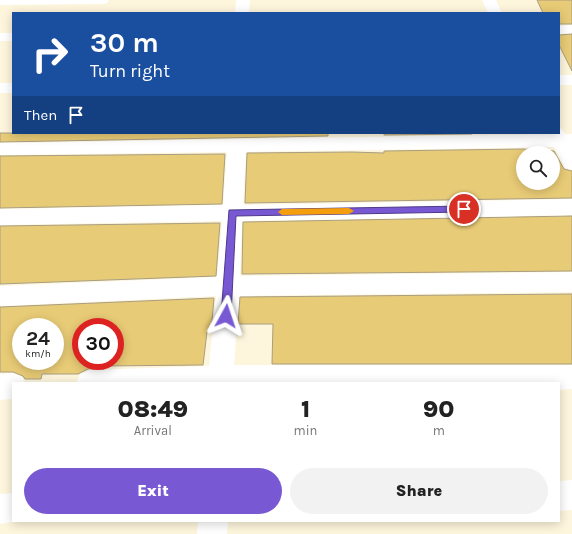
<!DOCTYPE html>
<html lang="en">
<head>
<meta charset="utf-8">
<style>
  :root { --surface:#fff; --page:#f2f2f2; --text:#222; --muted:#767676; --accent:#7859d3 }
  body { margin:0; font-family:Karla,sans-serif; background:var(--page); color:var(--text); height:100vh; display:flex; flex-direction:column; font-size:15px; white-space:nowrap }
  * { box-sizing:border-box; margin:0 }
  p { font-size:13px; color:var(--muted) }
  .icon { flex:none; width:22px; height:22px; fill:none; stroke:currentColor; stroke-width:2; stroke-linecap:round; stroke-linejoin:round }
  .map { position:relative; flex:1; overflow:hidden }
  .panel { position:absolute; left:12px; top:382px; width:548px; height:140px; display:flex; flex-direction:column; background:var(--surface); border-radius:0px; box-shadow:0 2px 10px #0003 }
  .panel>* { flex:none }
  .guide { position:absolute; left:12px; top:12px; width:548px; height:122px; border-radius:0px; box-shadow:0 2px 10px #0003; background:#1a4fa0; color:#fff; overflow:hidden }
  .buttons { position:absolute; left:516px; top:146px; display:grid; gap:8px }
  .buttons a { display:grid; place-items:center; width:44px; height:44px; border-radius:50%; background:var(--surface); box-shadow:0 2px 10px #0003; font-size:20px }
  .speed { position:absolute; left:12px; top:318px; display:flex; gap:8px; font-size:20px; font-weight:700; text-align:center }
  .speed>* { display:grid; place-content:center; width:52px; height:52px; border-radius:50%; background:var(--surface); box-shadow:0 2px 10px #0003; line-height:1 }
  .speed small { font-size:10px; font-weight:400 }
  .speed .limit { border:6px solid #d22; background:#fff; color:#111 }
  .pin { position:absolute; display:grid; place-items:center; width:34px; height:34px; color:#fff; margin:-17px; border:2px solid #fff; border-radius:50%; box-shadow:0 1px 4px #0007 }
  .me { position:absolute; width:44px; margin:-22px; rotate:5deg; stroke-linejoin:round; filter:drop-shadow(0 0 3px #0008) }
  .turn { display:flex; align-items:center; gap:14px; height:84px; padding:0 12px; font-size:18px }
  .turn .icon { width:52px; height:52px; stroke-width:2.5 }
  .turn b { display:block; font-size:28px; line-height:34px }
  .then { display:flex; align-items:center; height:38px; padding:0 12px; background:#0003; gap:8px; font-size:15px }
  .eta { display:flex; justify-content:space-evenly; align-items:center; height:68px; text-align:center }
  .eta b { font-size:24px; font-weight:800; line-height:28px }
  .cta { display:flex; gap:8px; margin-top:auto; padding:8px 12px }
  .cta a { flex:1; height:46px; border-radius:24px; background:var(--accent); color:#fff; font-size:16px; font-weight:800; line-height:46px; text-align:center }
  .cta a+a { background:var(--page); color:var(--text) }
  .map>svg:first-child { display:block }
  .building { fill:#e8cb76; stroke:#a89e82; fill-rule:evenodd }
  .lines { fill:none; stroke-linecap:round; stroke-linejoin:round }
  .minor { fill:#fff; fill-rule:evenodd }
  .route { fill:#7859d3; stroke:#4e3a89 }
  .slow { fill:#f59e0b }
</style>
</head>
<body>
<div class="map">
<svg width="572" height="534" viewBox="0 0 572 534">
  <rect width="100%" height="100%" fill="#fdf5dc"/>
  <g class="building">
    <path d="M537,0H572V24H559V13H543Z"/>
    <path d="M572,34V71L559,45V35Z"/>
    <path d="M0,133H328V136L0,142Z"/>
    <path d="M384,133H472V134L384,135Z"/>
    <path d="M522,149L554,151L564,169L572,171V198L245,203L247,153L352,152L384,153V151ZM523,153H553V183H523Z"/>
    <path d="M225,154L222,204L0,208V156Z"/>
    <path d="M572,216V271L242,274L243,222Z"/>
    <path d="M220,223L216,276L0,284V226Z"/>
    <path d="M572,294V364H272L273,324H238L240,297Z"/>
    <path d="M214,298L211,332H207L203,365L103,366V368L88,369L78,374H42L41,379H25L23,376L13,372H0V307ZM21,327H55V361H21ZM81,327H115V361H81Z"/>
  </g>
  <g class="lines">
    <g class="minor">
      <path d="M0,0H109L107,3L102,4L2,5H0Z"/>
      <path d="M236,0H250L249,13H235Z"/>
      <path d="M482,0H496L502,13H488Z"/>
      <path d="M572,25V33L559,34V26Z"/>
      <rect x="0" y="33" width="13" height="8"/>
      <rect x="559" y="75" width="13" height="10"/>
      <rect x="0" y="83" width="13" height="10"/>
      <path d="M559,128L562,129L565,134H572V170L565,168L554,147L246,152L243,205L572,199V215L242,221L240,276L572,272V292L239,296L234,365H572V389L559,390V383H76L80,374L89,370L209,366L216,296L0,306V286L217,277L222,221L0,225V209L223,205L227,152L0,155V143L548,134L547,133H559Z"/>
      <path d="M13,373L22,377L25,383H13V399L0,400V374Z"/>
      <path d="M572,480V510L559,511V481Z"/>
      <path d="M13,493V521H17L0,524V494Z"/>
      <path d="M198,521H228L227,534H197Z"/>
    </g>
  </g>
  <path class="route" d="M464,206L468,209L464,212L236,216L231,316L229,320L226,321L222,320L221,316L229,210Z"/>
  <path class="slow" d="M349,208L354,211L349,214L282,215L278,212L282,209Z"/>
</svg>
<div class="buttons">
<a><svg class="icon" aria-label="search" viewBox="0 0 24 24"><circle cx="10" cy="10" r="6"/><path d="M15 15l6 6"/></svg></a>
</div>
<div class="speed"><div>24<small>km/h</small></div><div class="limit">30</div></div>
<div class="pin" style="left:464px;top:209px;background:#d93025"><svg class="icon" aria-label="arrive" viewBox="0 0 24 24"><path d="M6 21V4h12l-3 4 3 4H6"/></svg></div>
<svg class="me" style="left:226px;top:316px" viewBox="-20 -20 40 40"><path d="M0-17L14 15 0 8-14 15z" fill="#7859d3" stroke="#fff" stroke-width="4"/></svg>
<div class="guide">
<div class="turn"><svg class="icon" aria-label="right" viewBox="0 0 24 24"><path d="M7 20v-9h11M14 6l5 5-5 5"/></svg><div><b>30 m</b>Turn right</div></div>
<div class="then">Then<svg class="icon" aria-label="arrive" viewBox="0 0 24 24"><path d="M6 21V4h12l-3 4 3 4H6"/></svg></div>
</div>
<section class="panel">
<div class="eta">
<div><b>08:49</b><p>Arrival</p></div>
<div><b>1</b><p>min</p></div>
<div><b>90</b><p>m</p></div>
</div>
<div class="cta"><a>Exit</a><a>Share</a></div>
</section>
</div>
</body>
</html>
